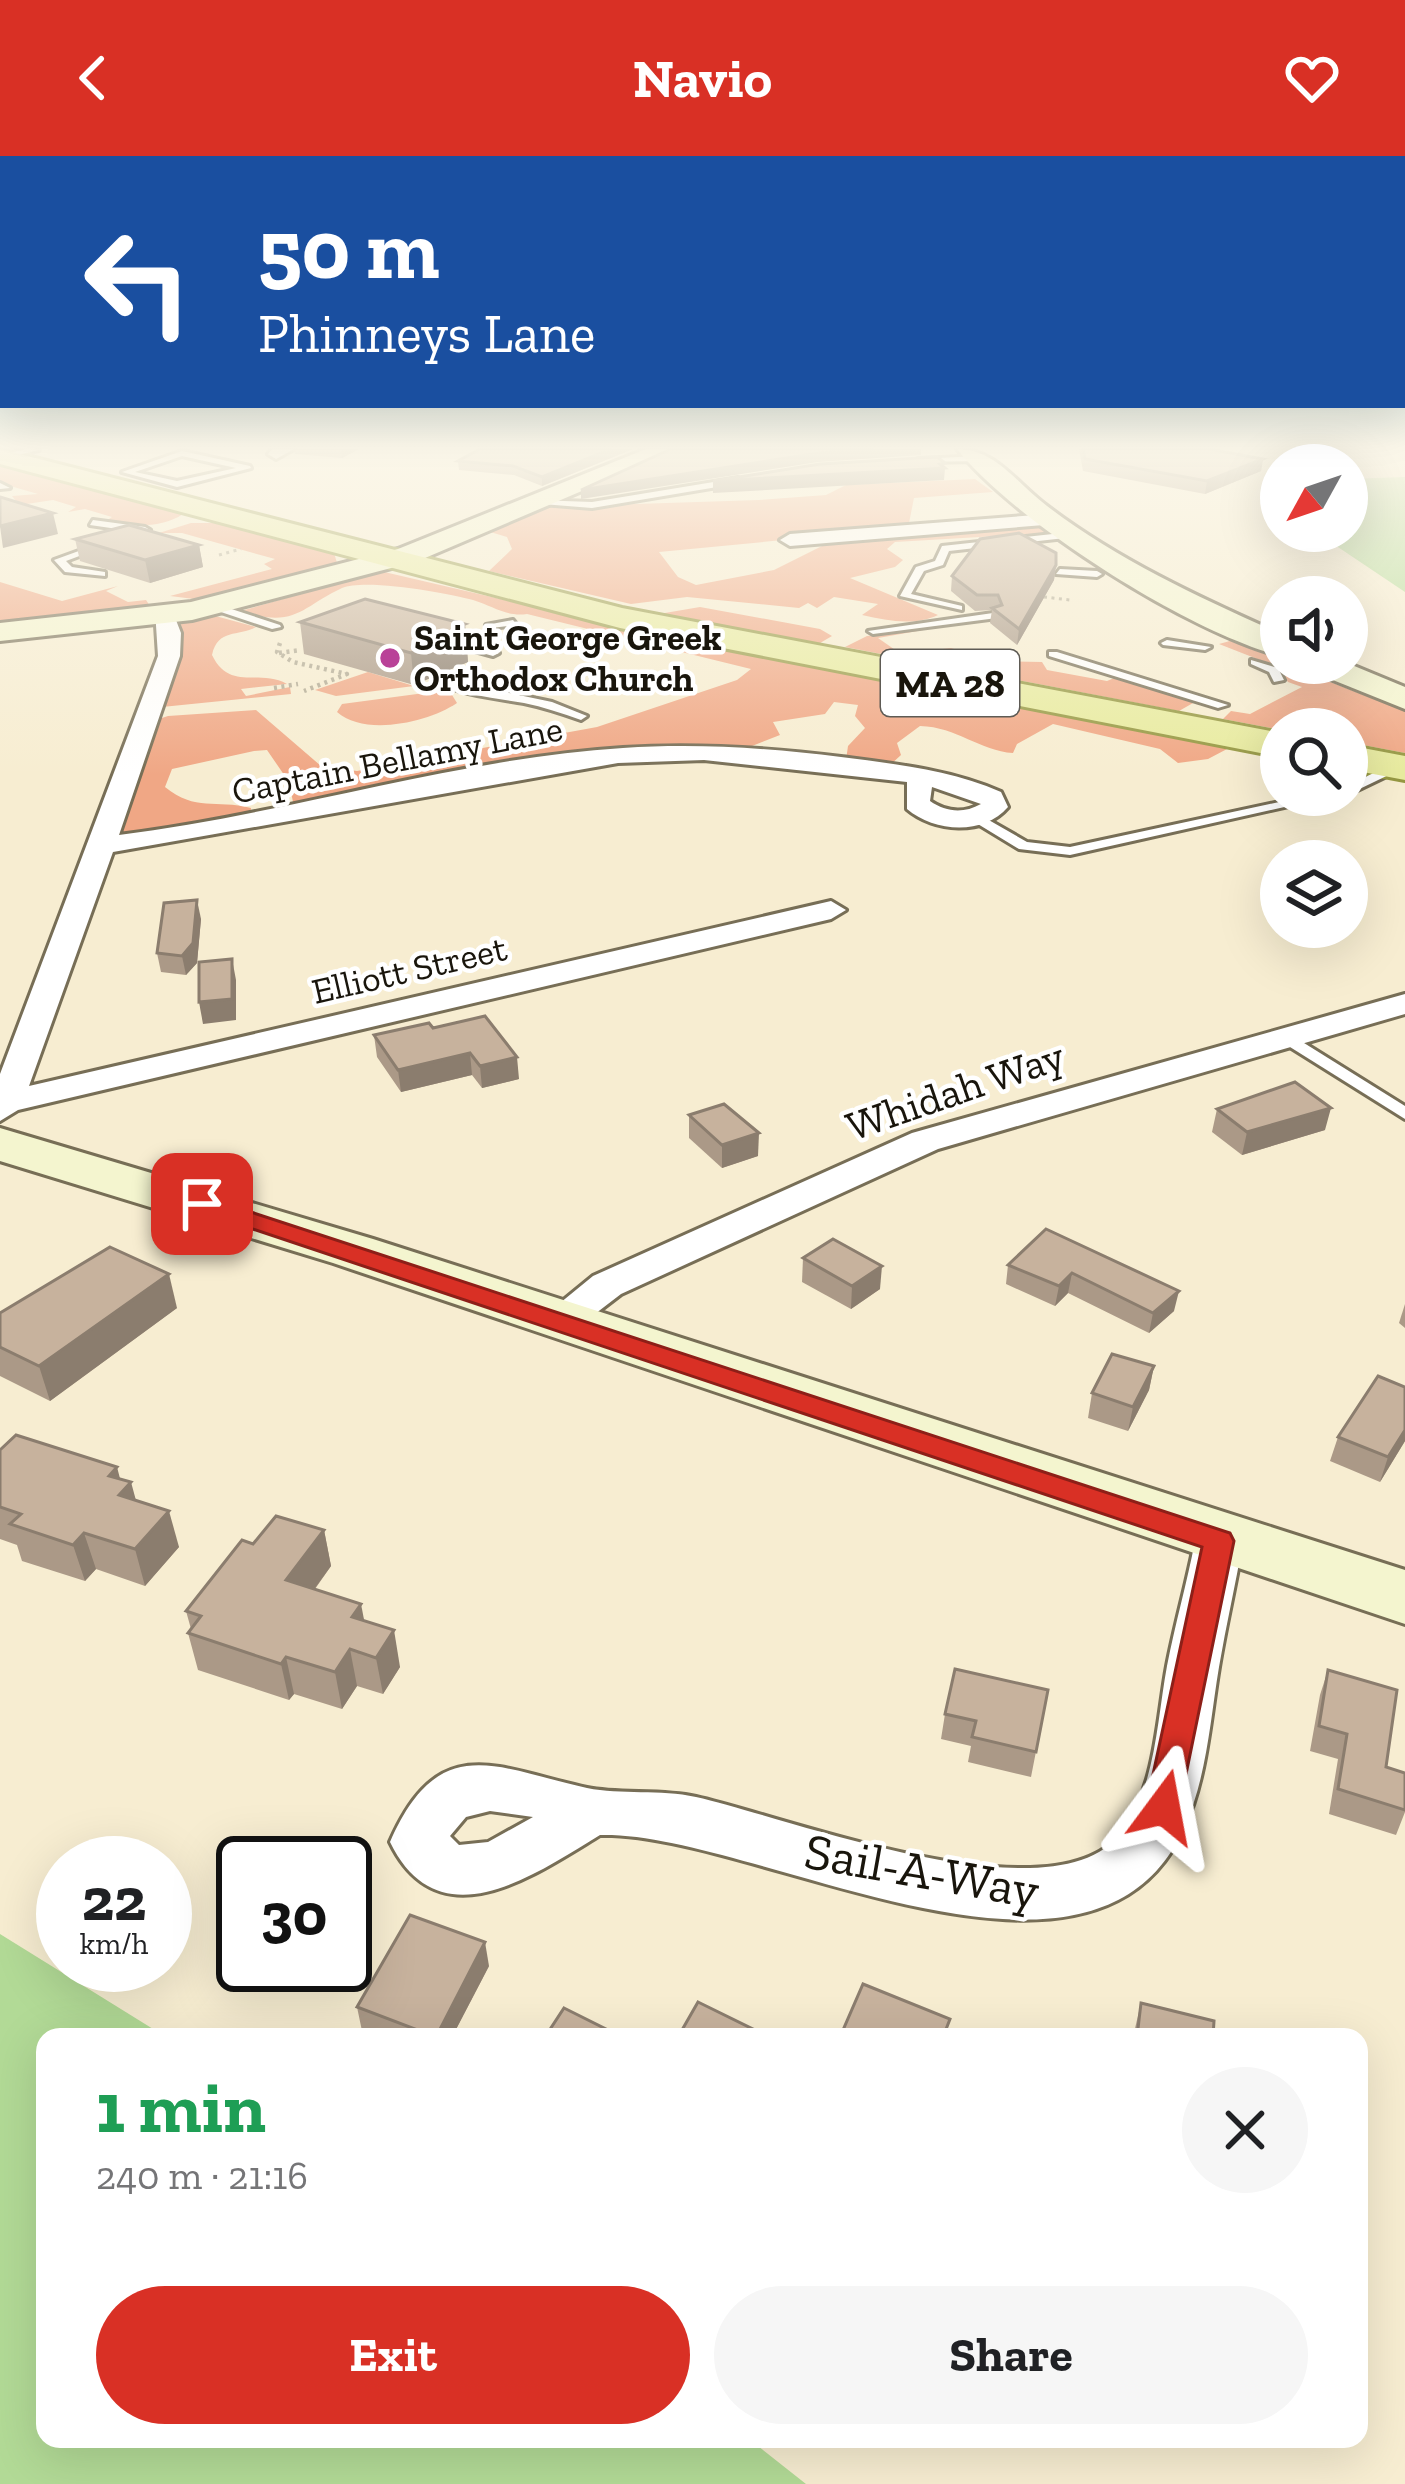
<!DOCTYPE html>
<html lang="en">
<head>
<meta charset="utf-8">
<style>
  :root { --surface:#fff; --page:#f6f6f6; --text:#202124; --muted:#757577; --accent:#d93025 }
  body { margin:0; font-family:"Zilla Slab",serif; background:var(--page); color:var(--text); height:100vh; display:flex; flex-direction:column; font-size:45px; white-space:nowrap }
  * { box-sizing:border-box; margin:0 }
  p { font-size:39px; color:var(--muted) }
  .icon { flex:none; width:66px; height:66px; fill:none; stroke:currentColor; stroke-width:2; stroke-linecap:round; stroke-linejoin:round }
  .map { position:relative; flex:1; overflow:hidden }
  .side { position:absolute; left:36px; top:1872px; width:1332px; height:420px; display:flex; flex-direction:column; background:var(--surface); border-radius:24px; box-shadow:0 12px 48px #0002 }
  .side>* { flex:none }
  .hud { position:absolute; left:0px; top:0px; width:1407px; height:252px; box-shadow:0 12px 48px #0002; background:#1a4fa0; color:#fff; overflow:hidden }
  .needle { width:78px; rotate:230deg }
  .controls { position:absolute; left:1260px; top:288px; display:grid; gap:24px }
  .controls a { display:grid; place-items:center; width:108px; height:108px; border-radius:50%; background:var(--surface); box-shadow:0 12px 48px #0002; font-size:60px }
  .speed { position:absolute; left:36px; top:1680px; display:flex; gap:24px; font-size:60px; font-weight:700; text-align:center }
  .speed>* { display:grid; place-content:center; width:156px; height:156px; border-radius:50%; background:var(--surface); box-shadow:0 12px 48px #0002; line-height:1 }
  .speed small { font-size:30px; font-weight:400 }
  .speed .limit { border:6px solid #111; border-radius:18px; background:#fff; color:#111 }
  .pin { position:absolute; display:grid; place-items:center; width:102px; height:102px; color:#fff; margin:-51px; border-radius:24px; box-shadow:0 6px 18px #0006 }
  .me { position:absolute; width:132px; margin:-66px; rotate:13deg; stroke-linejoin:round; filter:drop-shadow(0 0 9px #0008) }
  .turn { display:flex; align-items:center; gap:42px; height:252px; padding:0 60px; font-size:54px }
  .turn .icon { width:156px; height:156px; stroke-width:2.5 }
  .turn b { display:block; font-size:84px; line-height:102px }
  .round { display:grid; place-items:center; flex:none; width:126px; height:126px; border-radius:63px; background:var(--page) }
  .headline { display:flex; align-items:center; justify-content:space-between; height:204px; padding:0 60px }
  h1 { font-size:72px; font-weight:800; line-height:90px; color:#1e9e55 }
  .button { display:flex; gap:24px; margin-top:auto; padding:24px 60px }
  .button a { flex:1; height:138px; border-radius:72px; background:var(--accent); color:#fff; font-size:48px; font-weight:800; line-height:138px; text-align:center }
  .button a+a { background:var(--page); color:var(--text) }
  header { display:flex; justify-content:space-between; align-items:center; height:156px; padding:0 60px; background:var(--accent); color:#fff; font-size:54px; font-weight:800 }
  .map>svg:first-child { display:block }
  .green { fill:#f0a785 }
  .water { fill:#b2da96 }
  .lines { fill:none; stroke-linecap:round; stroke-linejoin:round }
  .lane-casing { stroke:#776e56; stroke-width:6 }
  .street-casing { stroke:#776e56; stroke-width:6 }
  .secondary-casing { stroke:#776e56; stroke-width:6 }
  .primary-casing { stroke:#969842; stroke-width:6 }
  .path-far1 { stroke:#b0a892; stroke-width:3; stroke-dasharray:3 4.5; stroke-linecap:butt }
  .path { stroke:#b0a892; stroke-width:4.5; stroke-dasharray:3 4.5; stroke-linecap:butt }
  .lane { fill:#fff; fill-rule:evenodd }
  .street { fill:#fff; fill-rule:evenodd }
  .secondary { fill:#f4f5cf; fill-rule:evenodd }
  .primary { fill:#e8eb9f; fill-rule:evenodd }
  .wall { fill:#ab9987 }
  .shaded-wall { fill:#8b7d6e }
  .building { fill:#c7b29d; stroke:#8b7d6e; stroke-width:3 }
  .route { fill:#d93025; stroke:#8d1f18; stroke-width:3 }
  .poi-dot { fill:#b94298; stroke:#fff; stroke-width:4.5 }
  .labels { text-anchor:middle; stroke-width:9; stroke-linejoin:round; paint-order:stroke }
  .far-poi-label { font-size:36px; font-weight:bold; fill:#19150c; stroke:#fff; text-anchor:start }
  .far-street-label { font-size:36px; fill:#19150c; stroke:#fff }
  .shield { fill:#fff; stroke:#5e5b55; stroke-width:3 }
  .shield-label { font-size:39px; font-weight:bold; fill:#19150c }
  .street-label { font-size:42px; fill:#19150c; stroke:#fff }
  .near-street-label { font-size:51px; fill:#19150c; stroke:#fff }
</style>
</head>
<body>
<header><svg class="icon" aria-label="back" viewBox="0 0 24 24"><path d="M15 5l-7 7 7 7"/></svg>Navio<svg class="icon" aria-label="heart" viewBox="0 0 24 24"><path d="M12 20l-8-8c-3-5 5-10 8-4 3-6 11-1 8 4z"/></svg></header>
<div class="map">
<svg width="1405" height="2328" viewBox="0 0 1405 2328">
  <rect width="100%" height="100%" fill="#f7edd1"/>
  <g class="green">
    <path d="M0,307L16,309L183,358C161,373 131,370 104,366L112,361L85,353L68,356L76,351L53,344L0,352V347L16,345L12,340L38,338L0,327Z"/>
    <path d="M975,323L993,336L914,342L908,372L659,396L678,421L696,429L774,414L838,382L1034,368L1048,377L895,386L887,393L903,404L895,411L850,422L938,459C914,470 889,465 862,459L878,448L834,441L817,452L808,447L799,452L687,441L631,448L489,415L512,393L507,381L487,375L543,351L759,344L826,339L846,329Z"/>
    <path d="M191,367H222L334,397L338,410L242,440L182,448L194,443L170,440L272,413L264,408L275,403L182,377H159Z"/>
    <path d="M380,415L578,461L1220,586L1227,593L1208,603L1178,607L1160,593L1053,568L1017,588L1013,597C980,595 957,571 920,570L897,587L901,599L889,610L846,604L848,590L865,572L855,560L858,549L834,546L825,558L773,566L780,579L747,592H685L294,651L289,626L267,594L254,595L172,613L165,631C196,656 215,643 251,652L250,659L128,681L117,675L156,564L168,560L256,554L321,610L357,615L597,571L737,524L751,513L527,458C506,461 493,450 473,444C449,437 365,422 342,432C301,451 296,473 241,455Z"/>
    <path d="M0,426L62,445L118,430L106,435L128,446L146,444L150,450L0,472Z"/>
    <path d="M700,451L820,473L832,480L815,490L659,458Z"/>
    <path d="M208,458L256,471C238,481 218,472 212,499C230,536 259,512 287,528L241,533L246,540L290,531L291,538L162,551L182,493L181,467Z"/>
    <path d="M929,473L878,482L901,498L951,492L992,505L1042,506L1047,514L1107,525L1119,520L1193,547L1179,555L845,491L867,480Z"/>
    <path d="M1237,483L1281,502V507L1405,555V597L1347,586V573L1281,574L1223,563L1231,555L1250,558L1302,531L1288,526L1278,511L1219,488Z"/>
    <path d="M368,516L414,530L336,540L315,534Z"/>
    <path d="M432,536L452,539L457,547C429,566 365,581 337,556L342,548Z"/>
  </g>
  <g class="water">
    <path d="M1405,321V436L1314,375H1347V323Z"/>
    <path d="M0,1778L166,1881H45V2283H749L806,2328H0Z"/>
  </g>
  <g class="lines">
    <defs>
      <g id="lane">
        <path d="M26,293L39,294L0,303V299Z"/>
        <path d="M182,295L250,310L251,312L177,331L122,316ZM182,300L236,312L177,325L135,316Z"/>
        <path d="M978,300L981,305L914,306L918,303Z"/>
        <path d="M738,322L741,327L592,352L530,347L535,344L592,346Z"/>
        <path d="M0,327L10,332L0,333Z"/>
        <path d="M93,364L145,371L150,374L145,377L90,369Z"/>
        <path d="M1071,376L1074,381L949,395L943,409L924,415L911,438L962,450V454L900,440L916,411L935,405L942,390Z"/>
        <path d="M98,388L106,390L66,405L72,411L105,416V420L65,416L54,404Z"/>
        <path d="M1060,413L1097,415L1102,418L1097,421L1056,418Z"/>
        <path d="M213,447L280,469L281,471L272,473L209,452Z"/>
        <path d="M993,457L997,462L873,478L868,475Z"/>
        <path d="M513,464L517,469L491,472L486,469Z"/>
        <path d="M439,481H447L499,497L493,500L439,485Z"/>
        <path d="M1167,484L1211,491L1205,494L1163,489L1161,487Z"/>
        <path d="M1049,496H1057L1228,549L1218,552L1049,500Z"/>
        <path d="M1251,504L1278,512L1284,524L1274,526L1269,516L1251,508Z"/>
        <path d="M443,523L552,546L587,560L581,564C562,557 543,551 524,547C495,542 462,539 437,526Z"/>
        <path d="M1396,606L1402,610L1401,613L1347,639V630Z"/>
        <path d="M1312,639H1338L1070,699L1019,693L968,662L980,659L1027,686L1070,691Z"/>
        <path d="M1288,877L1405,950V963L1282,886V878Z"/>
      </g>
      <g id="street">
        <path d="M272,293H294L276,303L268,298Z"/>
        <path d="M1049,358L1056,360V368L790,390L780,384L790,378Z"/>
        <path d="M155,454L174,459L181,477L180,500L119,679C288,658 453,603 623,592C697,587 768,592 841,601C895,608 951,614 1001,636L1008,651C983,680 934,676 907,653V626L704,604L618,607L113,696L29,930L831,745L846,754L831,763L18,954L0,965V918L158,500ZM932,631L981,648C963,658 946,656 930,645Z"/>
        <path d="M1405,838V858L938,993L621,1138L574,1174H544L538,1165L593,1120L912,977Z"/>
        <path d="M1219,1367L1236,1373L1243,1385C1236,1427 1226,1469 1219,1511C1210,1565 1207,1621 1184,1672C1095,1871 772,1685 612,1679H600C534,1719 439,1787 390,1686C439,1574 496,1612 587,1632C621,1639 660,1633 696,1641C790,1662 1056,1766 1122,1676C1156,1631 1157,1563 1167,1510C1175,1468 1187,1427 1195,1385L1202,1373ZM490,1655L533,1661L488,1686L459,1689L450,1680L466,1661Z"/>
      </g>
      <g id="secondary">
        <path d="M646,293H680L418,405L192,464L0,485V467L191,446L398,393Z"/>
        <path d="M957,293C996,293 1016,327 1047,350C1118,404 1200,442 1281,478V500C1190,477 1016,367 957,293Z"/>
        <path d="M1303,507H1347L1405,531V553L1308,514Z"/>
        <path d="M0,972L373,1083L1405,1414V1468L333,1107L0,1005Z"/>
      </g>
      <g id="primary">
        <path d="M0,293L622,452L1281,577V601L620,472L0,308Z"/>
        <path d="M1347,589L1405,600V624L1347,613Z"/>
      </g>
    </defs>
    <use href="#lane" class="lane-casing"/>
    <use href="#street" class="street-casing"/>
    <use href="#secondary" class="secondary-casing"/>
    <use href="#primary" class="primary-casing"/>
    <g class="path-far1">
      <path d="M219,399L241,393"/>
      <path d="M1044,441L1070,444"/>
    </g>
    <g class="path">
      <path d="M280,487L277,496L293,506L347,518L304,535"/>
      <path d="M279,497L301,494"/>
      <path d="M274,532L298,528"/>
    </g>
    <use href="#lane" class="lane"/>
    <use href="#street" class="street"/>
    <use href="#secondary" class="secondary"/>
    <use href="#primary" class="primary"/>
  </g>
  <g class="wall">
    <path d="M294,293H359L342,302L295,298Z"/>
    <path d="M480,293H633L542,330L514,319L459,314L458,305Z"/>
    <path d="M1079,293H1209L1263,303L1261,315L1205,338L1083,315Z"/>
    <path d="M75,383L199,389L203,411L150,427L80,405Z"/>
    <path d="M1056,409L1054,424L1017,489L990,467L992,454L975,455L951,435L952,420Z"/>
    <path d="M300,466L465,468L468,506L414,529L304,498Z"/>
    <path d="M201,763L197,807L186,819L161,816L157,797Z"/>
    <path d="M433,872L519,923L482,932L472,919L401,936L377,901L374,879Z"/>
    <path d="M1217,953L1325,974L1242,999L1212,976Z"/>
    <path d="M689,959L758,1000L722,1012L689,982Z"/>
    <path d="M1046,1073L1174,1155L1149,1177L1068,1137L1055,1150L1006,1128L1008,1109Z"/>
    <path d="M803,1102L880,1133L851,1153L802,1126Z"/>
    <path d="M1405,1148V1172L1399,1167Z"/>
    <path d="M177,1152L50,1245L0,1220V1157Z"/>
    <path d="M1154,1210L1149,1234L1128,1275L1088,1262L1092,1237Z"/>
    <path d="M1338,1281L1405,1285L1380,1326L1330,1305Z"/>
    <path d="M0,1294L120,1323L136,1344L179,1391L145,1430L96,1413L85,1425L22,1405L17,1389L0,1383Z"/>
    <path d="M324,1374L331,1410L315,1433L364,1465L400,1511L383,1538L357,1530L342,1553L294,1538L289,1544L198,1514L188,1477L191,1473L186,1455L253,1388Z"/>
    <path d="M1328,1514L1386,1611L1405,1617V1656L1396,1679L1329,1658L1338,1603L1310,1595L1320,1539Z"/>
    <path d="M1048,1534L1031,1621L968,1606L971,1590L941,1583L945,1558Z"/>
    <path d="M489,1810L452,1881H377L362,1875L357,1851Z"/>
    <path d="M1141,1847L1213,1881H1133Z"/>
  </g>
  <g class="shaded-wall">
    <path d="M341,293H359L342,302Z"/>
    <path d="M611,293H633L542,330V321Z"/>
    <path d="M873,293H921V299L818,306L581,343V334L819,297Z"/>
    <path d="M1263,303L1261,315L1205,338L1207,325Z"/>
    <path d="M945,312L944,324L713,337V325Z"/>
    <path d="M53,357L58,378L3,392L0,370Z"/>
    <path d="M199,389L203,411L150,427L145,404Z"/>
    <path d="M1056,409L1054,424L1017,489L1019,473Z"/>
    <path d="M465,468L468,506L414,529L411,497Z"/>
    <path d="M197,744L201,763L197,807L186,819L182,800Z"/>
    <path d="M232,803L236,824V864L203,868L199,846Z"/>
    <path d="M470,897L472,919L401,936L398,914Z"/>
    <path d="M517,901L519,923L482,932L480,910Z"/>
    <path d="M1331,952L1325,974L1242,999L1247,976Z"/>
    <path d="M759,977L758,1000L722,1012V989Z"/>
    <path d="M882,1110L880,1133L851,1153L852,1130Z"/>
    <path d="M1072,1117L1068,1137L1055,1150L1059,1130Z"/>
    <path d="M169,1118L177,1152L50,1245L39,1210Z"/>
    <path d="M1179,1135L1174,1155L1149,1177L1153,1157Z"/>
    <path d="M1154,1210L1149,1234L1128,1275L1133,1251Z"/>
    <path d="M1405,1274V1285L1380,1326L1388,1301Z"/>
    <path d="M117,1311L123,1334L131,1326L141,1363L119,1356L109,1320Z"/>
    <path d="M169,1355L179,1391L145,1430L135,1393Z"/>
    <path d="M324,1374L331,1410L294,1461L286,1424Z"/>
    <path d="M84,1377L96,1413L85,1425L73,1389Z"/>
    <path d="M361,1448L368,1484L358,1498L352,1461Z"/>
    <path d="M394,1474L400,1511L383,1538L376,1502Z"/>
    <path d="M350,1493L357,1530L342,1553L335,1516Z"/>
    <path d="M286,1501L294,1538L289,1544L281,1508Z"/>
    <path d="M485,1786L489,1810L452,1881H436Z"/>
  </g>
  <g class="building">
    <path d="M480,293H611L542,321L513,310L458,305Z"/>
    <path d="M671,293H873L819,297L581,334Z"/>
    <path d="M1083,293H1209L1263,303L1207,325L1085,303Z"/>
    <path d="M937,301L945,307L940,308L945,312L713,325L820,308Z"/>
    <path d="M0,341L53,357L0,370Z"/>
    <path d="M129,369L199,389L145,404L75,383Z"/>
    <path d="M1019,377L1056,397V409L1019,473L992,452L1002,449L998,439H977L952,420L980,383Z"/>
    <path d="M365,443L465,468L455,472L465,475L411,497L300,466Z"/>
    <path d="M197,744L193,787L182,800L157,797L164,747Z"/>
    <path d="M232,803V843L199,846V806Z"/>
    <path d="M485,860L517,901L480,910L470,897L398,914L374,879L429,867L433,872Z"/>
    <path d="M1295,926L1331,952L1247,976L1217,953Z"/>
    <path d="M724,948L759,977L722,989L689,959Z"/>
    <path d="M1046,1073L1179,1135L1153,1157L1072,1117L1059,1130L1008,1109Z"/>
    <path d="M833,1083L882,1110L852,1130L803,1102Z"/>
    <path d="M110,1091L169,1118L39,1210L0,1191V1157Z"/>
    <path d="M1112,1198L1154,1210L1133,1251L1092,1237Z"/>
    <path d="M1378,1220L1405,1231V1274L1388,1301L1338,1281Z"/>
    <path d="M16,1279L117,1311L109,1320L131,1326L119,1339L169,1355L135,1393L84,1377L73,1389L10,1368L21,1358L0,1351V1294Z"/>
    <path d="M276,1360L324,1374L286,1424L361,1448L352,1461L394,1474L376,1502L350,1493L335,1516L286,1501L281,1508L188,1477L201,1460L186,1455L242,1384L253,1388Z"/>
    <path d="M955,1513L1048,1534L1036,1596L972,1581L976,1565L945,1558Z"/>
    <path d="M1328,1514L1397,1534L1386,1611L1405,1617V1654L1338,1633L1347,1578L1319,1570Z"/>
    <path d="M410,1759L485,1786L436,1881L357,1851Z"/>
    <path d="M863,1828L950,1863L943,1881H840Z"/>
    <path d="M698,1846L763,1878L761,1881H678Z"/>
    <path d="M1141,1847L1214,1865L1213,1881H1137Z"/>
    <path d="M564,1852L622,1881H545Z"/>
  </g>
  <linearGradient id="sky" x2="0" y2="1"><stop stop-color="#92c3c7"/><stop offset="0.47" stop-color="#fbf7ea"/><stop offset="1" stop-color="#fbf7ea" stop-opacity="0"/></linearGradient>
  <rect width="1405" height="619" fill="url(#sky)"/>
  <path class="route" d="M202,1040L1230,1377L1234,1385L1177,1662L1164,1666L1151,1662L1146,1651L1202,1391L193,1053L190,1048Z"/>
  <circle class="poi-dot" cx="390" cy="502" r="12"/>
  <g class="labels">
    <g class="far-poi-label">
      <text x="414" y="494">Saint George Greek<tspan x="414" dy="41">Orthodox Church</tspan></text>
    </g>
    <g class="far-street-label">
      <text transform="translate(397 603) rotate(-11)" y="13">Captain Bellamy Lane</text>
      <text transform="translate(409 813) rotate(-13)" y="13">Elliott Street</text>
    </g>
    <rect class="shield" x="881" y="494" width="138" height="66" rx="9"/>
    <g class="shield-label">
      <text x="950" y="541">MA 28</text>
    </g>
    <g class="street-label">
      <text transform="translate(955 934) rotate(-19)" y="15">Whidah Way</text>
    </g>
    <g class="near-street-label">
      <text transform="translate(922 1714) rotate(10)" y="18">Sail-A-Way</text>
    </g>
  </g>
</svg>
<div class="controls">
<a><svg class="needle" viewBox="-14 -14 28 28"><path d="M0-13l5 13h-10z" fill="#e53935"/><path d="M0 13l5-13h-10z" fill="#757577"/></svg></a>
<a><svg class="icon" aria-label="sound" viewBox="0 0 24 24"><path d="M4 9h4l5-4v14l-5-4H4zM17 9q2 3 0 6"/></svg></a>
<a><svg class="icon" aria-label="search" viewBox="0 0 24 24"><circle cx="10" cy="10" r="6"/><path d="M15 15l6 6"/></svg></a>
<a><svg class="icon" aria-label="layers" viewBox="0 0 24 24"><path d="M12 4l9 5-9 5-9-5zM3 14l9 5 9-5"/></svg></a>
</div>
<div class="speed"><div>22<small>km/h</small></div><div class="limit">30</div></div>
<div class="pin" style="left:202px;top:1048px;background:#d93025"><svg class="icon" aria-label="arrive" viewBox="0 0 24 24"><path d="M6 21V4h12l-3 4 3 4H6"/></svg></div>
<svg class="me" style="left:1164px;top:1651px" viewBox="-20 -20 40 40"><path d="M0-17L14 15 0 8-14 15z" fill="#d93025" stroke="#fff" stroke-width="4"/></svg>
<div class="hud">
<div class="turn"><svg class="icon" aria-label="left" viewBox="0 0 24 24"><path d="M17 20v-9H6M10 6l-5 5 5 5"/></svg><div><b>50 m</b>Phinneys Lane</div></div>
</div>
<section class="side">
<div class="headline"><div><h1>1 min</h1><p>240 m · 21:16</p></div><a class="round"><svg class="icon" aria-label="close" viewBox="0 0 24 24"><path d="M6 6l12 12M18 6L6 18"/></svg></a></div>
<div class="button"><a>Exit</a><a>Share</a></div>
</section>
</div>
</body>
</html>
